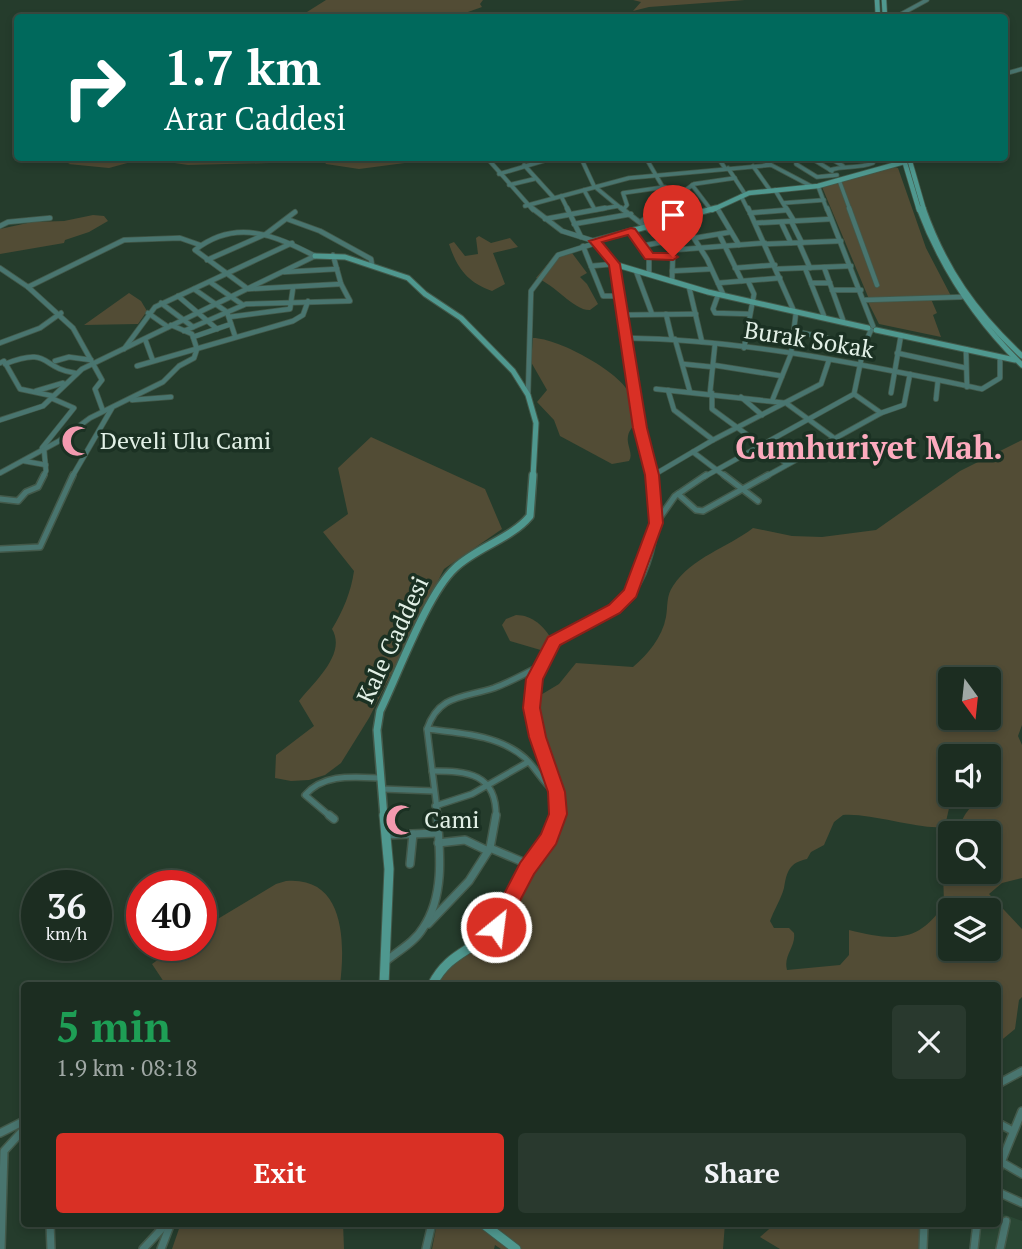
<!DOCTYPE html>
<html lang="en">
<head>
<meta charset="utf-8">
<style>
  :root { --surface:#1c2d21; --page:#29392e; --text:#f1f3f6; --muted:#a0a8a5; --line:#3a493f; --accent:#d93025 }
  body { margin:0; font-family:"PT Serif",serif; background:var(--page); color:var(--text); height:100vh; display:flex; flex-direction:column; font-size:26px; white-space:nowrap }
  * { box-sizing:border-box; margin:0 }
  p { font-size:23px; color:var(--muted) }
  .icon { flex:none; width:38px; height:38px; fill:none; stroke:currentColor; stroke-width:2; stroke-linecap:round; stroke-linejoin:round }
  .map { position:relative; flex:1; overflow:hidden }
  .panel { position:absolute; left:21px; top:982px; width:980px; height:245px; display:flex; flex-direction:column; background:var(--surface); border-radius:7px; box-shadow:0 4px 10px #0003,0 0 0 2px var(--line) }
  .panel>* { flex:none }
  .hud { position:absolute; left:14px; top:14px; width:994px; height:147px; border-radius:7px; box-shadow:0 4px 10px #0003,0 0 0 2px var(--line); background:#00695c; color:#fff; overflow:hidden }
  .needle { width:46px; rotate:165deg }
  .fabs { position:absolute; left:938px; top:667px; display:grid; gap:14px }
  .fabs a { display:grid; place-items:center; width:63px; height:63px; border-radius:7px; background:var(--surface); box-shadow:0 4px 10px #0003,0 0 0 2px var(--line); font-size:35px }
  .speed { position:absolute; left:21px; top:870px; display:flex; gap:14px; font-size:35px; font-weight:700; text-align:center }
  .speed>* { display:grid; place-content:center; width:91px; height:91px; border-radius:50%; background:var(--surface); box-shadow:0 4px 10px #0003,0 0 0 2px var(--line); line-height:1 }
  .speed small { font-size:18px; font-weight:400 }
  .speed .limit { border:10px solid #d22; background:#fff; color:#111 }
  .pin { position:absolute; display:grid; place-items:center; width:60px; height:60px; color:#fff; margin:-72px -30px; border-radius:50% 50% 50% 0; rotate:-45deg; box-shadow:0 0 7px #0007 }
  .pin .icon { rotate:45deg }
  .me { position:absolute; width:77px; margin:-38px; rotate:29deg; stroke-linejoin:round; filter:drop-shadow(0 0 5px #0008) }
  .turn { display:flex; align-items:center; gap:24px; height:147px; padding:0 35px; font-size:32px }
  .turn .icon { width:91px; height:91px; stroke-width:2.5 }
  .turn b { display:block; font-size:49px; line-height:60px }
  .round { display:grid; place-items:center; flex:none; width:74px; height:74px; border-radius:7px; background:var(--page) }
  .headline { display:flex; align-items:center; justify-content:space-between; height:119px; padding:0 35px }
  h1 { font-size:42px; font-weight:700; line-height:52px; color:#1e9e55 }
  .cta { display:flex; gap:14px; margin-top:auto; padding:14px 35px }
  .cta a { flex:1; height:80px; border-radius:7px; background:var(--accent); color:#fff; font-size:28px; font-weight:700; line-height:80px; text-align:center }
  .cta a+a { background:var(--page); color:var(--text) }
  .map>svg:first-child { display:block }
  .built { fill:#2a4734 }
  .green { fill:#524c35; fill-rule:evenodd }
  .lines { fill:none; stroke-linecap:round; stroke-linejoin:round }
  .street-far3-casing { stroke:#43594a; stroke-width:5 }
  .street-far2-casing { stroke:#43594a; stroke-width:6 }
  .street-far1-casing { stroke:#43594a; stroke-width:8 }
  .street-casing { stroke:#43594a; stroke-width:10 }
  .secondary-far3-casing { stroke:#43594a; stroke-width:6 }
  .secondary-far2-casing { stroke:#43594a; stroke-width:7 }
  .secondary-far1-casing { stroke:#43594a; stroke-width:10 }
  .secondary-casing { stroke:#43594a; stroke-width:11 }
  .street-far3 { stroke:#49756f; stroke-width:3.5 }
  .street-far2 { stroke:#49756f; stroke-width:4.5 }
  .street-far1 { stroke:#49756f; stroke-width:5 }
  .street { stroke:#49756f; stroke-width:7 }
  .secondary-far3 { stroke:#4f988f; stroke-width:4.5 }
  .secondary-far2 { stroke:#4f988f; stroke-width:5 }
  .secondary-far1 { stroke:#4f988f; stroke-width:7 }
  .secondary { stroke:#4f988f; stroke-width:9 }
  .route { fill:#d93025; stroke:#8d1f18; stroke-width:2 }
  .labels { text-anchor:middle; stroke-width:7; stroke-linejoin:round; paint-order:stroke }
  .street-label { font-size:24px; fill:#e2f0e6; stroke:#1b3123 }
  .poi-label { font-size:24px; fill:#e2f0e6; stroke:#1b3123; text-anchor:start }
  .district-label { font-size:32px; font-weight:bold; fill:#fdabbe; stroke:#1b3123 }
</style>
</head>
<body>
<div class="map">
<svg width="1022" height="1249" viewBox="0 0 1022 1249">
  <rect width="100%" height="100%" fill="#253c2c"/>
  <path class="built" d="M998,1212L1022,1221V1249H978L980,1223H998Z"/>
  <g class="green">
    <path d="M326,0H483L480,4L482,7L468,12L507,15L505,18L299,17Z"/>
    <path d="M633,0H745L649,7L633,11L641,2Z"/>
    <path d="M120,158H277L270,163L188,165L168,162H131L109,168L68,164L72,162H107Z"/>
    <path d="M322,158H443L359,169L326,164Z"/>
    <path d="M894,167L898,168L926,248L951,296L869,299L822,187Z"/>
    <path d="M93,215L104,216L108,221L89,232L65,240L64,243L0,254V229L32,222L64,221Z"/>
    <path d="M479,236L491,243L510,238L518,247L493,253L505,284L492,291C467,282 457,268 449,244L454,242L465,256L478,254L476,238Z"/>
    <path d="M569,249L587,273L580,277L587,284L598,304L590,310C574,311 555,284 536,278L555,255Z"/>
    <path d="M129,293L141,301L147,311L138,324L84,325Z"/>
    <path d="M931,299L937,313L933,315L941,337L879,324L868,302Z"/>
    <path d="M533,338C558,338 626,374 632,399C633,404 635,416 635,421C634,426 629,430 628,436C626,445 634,454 629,461L612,464L560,436L554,420L537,402L547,390L531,362Z"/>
    <path d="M371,437L485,489L502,529L444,569L369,718L341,763L325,775L309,780L291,781L275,778L276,755L314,726L299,701C314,682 347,654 332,629C343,611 351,592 354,571L323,532L348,514L338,468Z"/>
    <path d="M1022,440V725L1018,736L1022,745V878L1002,883L989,894L1022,929V997L1019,1000L1015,1029L998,1043V985H436L446,968L499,930L518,897L528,873L546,850L559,825L561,799L537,724L534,699L559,684L576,663L633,667C648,654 662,638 666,617C668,606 666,596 673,586C692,557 727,548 753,528L792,536L822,537L876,530L960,471ZM950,679H989V718H950ZM950,756H989V794L978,795C971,812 963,809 959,833H989V872H950V857L943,871L944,904C918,945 891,940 849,930V955L840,965L787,970C783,955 796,947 794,933L789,928H774L770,921C774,910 781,899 784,888C787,871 789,863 807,859L811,852L824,845L834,822L843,815C869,812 928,832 945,826L952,795ZM950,910H989V948H950Z"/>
    <path d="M516,615C532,615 544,626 552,640L544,651L510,641L502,625L506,619Z"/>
    <path d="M286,881C346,876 345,944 340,985H166L152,964L179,945H201V929L276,884Z"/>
    <path d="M181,1223H343L344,1249H172Z"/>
    <path d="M437,1223H725L723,1249H501L495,1245L494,1249H432Z"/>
    <path d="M776,1223H921L920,1249H780L760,1237Z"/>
  </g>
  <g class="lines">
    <defs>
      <g id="street-far3">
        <path d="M894,18L927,0"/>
        <path d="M1004,74L1022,69"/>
        <path d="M456,158H460"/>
        <path d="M487,158L533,210"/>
        <path d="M581,158L594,186L623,210"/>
        <path d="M646,158L676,210"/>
        <path d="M718,158L725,168"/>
        <path d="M758,158L811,186"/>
        <path d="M804,158L797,160L796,164L817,177L837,175"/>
        <path d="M811,158L832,171"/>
        <path d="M830,158L843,166"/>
        <path d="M524,165L554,198"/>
        <path d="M753,166L770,190"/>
        <path d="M728,168L745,194"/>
        <path d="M830,170C845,165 858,169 873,163L874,158"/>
        <path d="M499,174L553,158"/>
        <path d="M839,180L850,210"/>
        <path d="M509,185L534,179"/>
        <path d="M692,185L711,210"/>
        <path d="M818,186L827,210"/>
        <path d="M584,190L595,210"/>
        <path d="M775,190L787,210"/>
        <path d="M561,196L568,210"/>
        <path d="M741,196L748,210"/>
        <path d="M783,203L824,200"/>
        <path d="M525,206L629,178L771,165"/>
        <path d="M595,210L618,206"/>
        <path d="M623,210L627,205L623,193L665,187"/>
        <path d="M657,210L694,184L735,178"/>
      </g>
      <g id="street-far2">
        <path d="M532,208L562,231L594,241"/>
        <path d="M567,208L581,237"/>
        <path d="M621,208L664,241"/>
        <path d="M676,208L680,219"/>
        <path d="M717,208L739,245"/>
        <path d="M748,208L793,309"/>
        <path d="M786,208L794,221"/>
        <path d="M827,208L873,326"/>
        <path d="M849,208L877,285"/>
        <path d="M750,213L787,210"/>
        <path d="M287,219L320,231L371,259L372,265"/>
        <path d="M545,219L605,208"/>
        <path d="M682,219L707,259L723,294"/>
        <path d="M642,221L660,208"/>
        <path d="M791,221L802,243"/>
        <path d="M781,222L791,243"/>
        <path d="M756,223L831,219"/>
        <path d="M574,224L631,214"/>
        <path d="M0,226L8,222L50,218"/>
        <path d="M631,231L649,256V273"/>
        <path d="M719,234L742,281"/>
        <path d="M695,238L731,232"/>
        <path d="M799,243L810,268"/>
        <path d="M766,244L841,241"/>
        <path d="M583,246L603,296H619"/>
        <path d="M642,246L667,241"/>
        <path d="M673,250L765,243"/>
        <path d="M315,256C274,235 236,218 195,250L248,289L341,284L333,255"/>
        <path d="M649,256L672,257"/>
        <path d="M207,260L266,234L295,212"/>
        <path d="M591,266L614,264"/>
        <path d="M824,267L843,320"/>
        <path d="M0,268L28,287L73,328L102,380L95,389L103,411"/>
        <path d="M735,268L775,265"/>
        <path d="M805,268L824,316"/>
        <path d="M776,269L851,266"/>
        <path d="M636,271L652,314"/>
        <path d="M672,271L711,269"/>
        <path d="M284,272L337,269"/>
        <path d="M672,280L674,220"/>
        <path d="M210,282L243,305"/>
        <path d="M718,283L780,278"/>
        <path d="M811,283H830"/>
        <path d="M28,287L124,240L180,238L200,245"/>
        <path d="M689,287L702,342"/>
        <path d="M194,289L227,312L235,336"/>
        <path d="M832,290H861"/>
        <path d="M718,295L713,309L715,313L749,314"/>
        <path d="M178,296L217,329"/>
        <path d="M865,300L961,297"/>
        <path d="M161,303L193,327"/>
        <path d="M148,313L168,327"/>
        <path d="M666,314L672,339"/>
        <path d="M621,315L696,314"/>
        <path d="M229,317L290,309L293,288"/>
        <path d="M184,331L246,304L350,301L341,284"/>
        <path d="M794,331L864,346"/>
        <path d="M193,337L231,324"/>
        <path d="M627,338C747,340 865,365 982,389L1000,378V357"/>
        <path d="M145,339L153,361"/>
        <path d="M675,339L690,392"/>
        <path d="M0,343L40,328L61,313"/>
        <path d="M744,348L754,294L748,281"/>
        <path d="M124,349L155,307L292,243"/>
        <path d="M966,349L967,387"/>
        <path d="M897,353L966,368"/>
        <path d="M55,361L69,357L91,360"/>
        <path d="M0,363L4,361L20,389L53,396"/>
        <path d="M5,364C51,346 40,368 75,373"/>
        <path d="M683,364L713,367"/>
        <path d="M713,365L782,376"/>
        <path d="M137,366L293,321L303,315L308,301"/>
        <path d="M656,389L786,403L834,438"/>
        <path d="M668,390L674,410L713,440"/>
        <path d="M36,391L63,383"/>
        <path d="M710,393L715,344"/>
        <path d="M712,393V409L787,464"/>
        <path d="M891,393L901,335"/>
        <path d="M854,394L881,413"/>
        <path d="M528,395L531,291L558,255L596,243"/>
        <path d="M741,397L762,415"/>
        <path d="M936,399L938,380"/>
        <path d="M132,400L171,397"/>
        <path d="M772,401L791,354L796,312"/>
        <path d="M0,420L43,406L82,369L315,256"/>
        <path d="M42,448L74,408L51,398"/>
        <path d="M693,452L726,477"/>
        <path d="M24,461L46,465"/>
        <path d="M0,473L59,441L90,418L163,382L179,366L194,358L197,349L192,334L171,325"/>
        <path d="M652,476L713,440L821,384L829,360"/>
        <path d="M43,477L46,471L44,449"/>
        <path d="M72,477L112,408"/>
        <path d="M704,477L854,394L864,346L871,330"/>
        <path d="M765,477L881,413L904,405L910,374"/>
      </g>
      <g id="street-far1">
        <path d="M724,475L758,501"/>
        <path d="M678,494L696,510L703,511L768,475"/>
        <path d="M0,499L18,501L26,492L38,487L44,475"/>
        <path d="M656,523L675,496L706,475"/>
        <path d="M0,549L40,547L73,475"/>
        <path d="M427,729C460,733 499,735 525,758C536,768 542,782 554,791"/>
        <path d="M432,771C467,771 497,773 496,817"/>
        <path d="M382,789L434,791"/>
        <path d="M435,806L472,794L528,762"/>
        <path d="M331,817L305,795C324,773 354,777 381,778"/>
        <path d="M438,817L427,729C439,694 464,698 494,688C510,682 525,674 540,666"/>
      </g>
      <g id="street">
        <path d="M329,815L334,819"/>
        <path d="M496,815L490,848L530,865"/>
        <path d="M386,835L437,833"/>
        <path d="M438,843L465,840L488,851"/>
        <path d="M410,864L413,834"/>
        <path d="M428,924L469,881L490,848"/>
        <path d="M386,961C398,951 415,942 423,928C445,896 440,851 437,815"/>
        <path d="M998,1084L1022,1071"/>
        <path d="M998,1123L1013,1131"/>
        <path d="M0,1133L24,1121"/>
        <path d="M998,1160L1022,1174"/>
        <path d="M998,1170L1022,1111"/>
        <path d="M998,1192L1022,1203"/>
        <path d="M50,1223L51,1249"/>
        <path d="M1,1249L4,1151L24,1129"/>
        <path d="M143,1249L167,1223"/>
        <path d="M161,1249L171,1223"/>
        <path d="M426,1249L432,1223"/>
        <path d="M923,1249L924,1223"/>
        <path d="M974,1249L977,1223"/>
        <path d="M1000,1249L1006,1221"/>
      </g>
      <g id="secondary-far3">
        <path d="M877,0L878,18"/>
        <path d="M884,0L885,18"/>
        <path d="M909,158L924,210"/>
        <path d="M904,160L919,210"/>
        <path d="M712,210L749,193L818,186L904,162"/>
      </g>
      <g id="secondary-far2">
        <path d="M716,208L594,241L614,264L708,292L868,328"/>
        <path d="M919,208C942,269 975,319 1022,365"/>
        <path d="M923,208C945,270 975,312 1022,356"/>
        <path d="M315,256L345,257L408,278L425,294L461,318L513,371L528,395L536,423L533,477"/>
        <path d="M614,264L640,426L652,477"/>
        <path d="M876,330L1015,360"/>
      </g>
      <g id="secondary-far1">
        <path d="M384,817L377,730L380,711C398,674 427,594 455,568C477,547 511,539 530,516L533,475"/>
        <path d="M556,817C558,764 516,717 539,665C552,636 581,630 606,615C651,588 661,522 652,475"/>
      </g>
      <g id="secondary">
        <path d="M384,985L389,869L384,815"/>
        <path d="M432,985C448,954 468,953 491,932C509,915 514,892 525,871C537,851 552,838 556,815"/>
        <path d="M482,1223L516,1249"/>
      </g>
    </defs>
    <use href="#street-far3" class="street-far3-casing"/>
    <use href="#street-far2" class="street-far2-casing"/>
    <use href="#street-far1" class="street-far1-casing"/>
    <use href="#street" class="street-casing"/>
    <use href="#secondary-far3" class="secondary-far3-casing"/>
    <use href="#secondary-far2" class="secondary-far2-casing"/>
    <use href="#secondary-far1" class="secondary-far1-casing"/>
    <use href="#secondary" class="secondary-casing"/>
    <use href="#street-far3" class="street-far3"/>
    <use href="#street-far2" class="street-far2"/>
    <use href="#street-far1" class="street-far1"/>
    <use href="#street" class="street"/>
    <use href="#secondary-far3" class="secondary-far3"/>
    <use href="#secondary-far2" class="secondary-far2"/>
    <use href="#secondary-far1" class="secondary-far1"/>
    <use href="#secondary" class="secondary"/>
  </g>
  <path class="route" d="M631,228L635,229L653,253H673L678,257L673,260L645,259L628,235L602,242L620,264L647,428L659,475L663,523L636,597L620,613L560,645L543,679L540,708L546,737L565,792L567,814L556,844L534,874L503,933L496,936L489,933L487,927L520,863L541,834L549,814L548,792L529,737L523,708L526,679L548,637L609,605L624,590L649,523L645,475L633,428L609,265L589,241Z"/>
  <defs>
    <symbol id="mosque-bare" viewBox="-9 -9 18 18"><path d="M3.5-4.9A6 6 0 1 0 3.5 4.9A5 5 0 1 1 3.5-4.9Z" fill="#f29aaf" stroke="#1b3123" stroke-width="2.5" paint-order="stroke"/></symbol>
  </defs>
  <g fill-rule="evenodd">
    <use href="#mosque-bare" x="55" y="419" width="44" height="44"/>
    <use href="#mosque-bare" x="379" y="798" width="44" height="44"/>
  </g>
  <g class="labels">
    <g class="street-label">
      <text transform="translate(809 340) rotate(9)" y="8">Burak Sokak</text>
      <text transform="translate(393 640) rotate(-65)" y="8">Kale Caddesi</text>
    </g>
    <g class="poi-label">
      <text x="100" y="449">Develi Ulu Cami</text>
      <text x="424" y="828">Cami</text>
    </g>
    <g class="district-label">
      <text x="869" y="459">Cumhuriyet Mah.</text>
    </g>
  </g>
</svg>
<div class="fabs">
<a><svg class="needle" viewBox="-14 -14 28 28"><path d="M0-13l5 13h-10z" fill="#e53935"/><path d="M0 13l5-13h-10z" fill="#a0a8a5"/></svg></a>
<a><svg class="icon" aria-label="sound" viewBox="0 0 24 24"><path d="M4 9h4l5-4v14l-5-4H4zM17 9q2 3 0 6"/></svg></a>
<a><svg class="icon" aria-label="search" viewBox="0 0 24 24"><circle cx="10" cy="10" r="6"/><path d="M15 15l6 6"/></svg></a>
<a><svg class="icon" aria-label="layers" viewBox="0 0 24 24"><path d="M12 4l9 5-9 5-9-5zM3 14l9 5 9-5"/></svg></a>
</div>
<div class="speed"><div>36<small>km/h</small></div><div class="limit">40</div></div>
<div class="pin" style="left:673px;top:257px;background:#d93025"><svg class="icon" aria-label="arrive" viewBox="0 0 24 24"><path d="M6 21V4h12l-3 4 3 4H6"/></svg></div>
<svg class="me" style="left:496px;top:927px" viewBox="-20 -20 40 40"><circle r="17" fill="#d93025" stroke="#fff" stroke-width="3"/><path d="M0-11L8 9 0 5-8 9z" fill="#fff"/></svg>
<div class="hud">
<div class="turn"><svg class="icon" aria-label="right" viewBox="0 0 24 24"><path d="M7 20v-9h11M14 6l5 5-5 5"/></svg><div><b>1.7 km</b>Arar Caddesi</div></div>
</div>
<section class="panel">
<div class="headline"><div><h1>5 min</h1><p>1.9 km · 08:18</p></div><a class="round"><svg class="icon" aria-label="close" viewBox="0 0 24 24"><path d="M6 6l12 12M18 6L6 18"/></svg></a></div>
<div class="cta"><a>Exit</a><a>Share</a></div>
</section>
</div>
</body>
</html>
